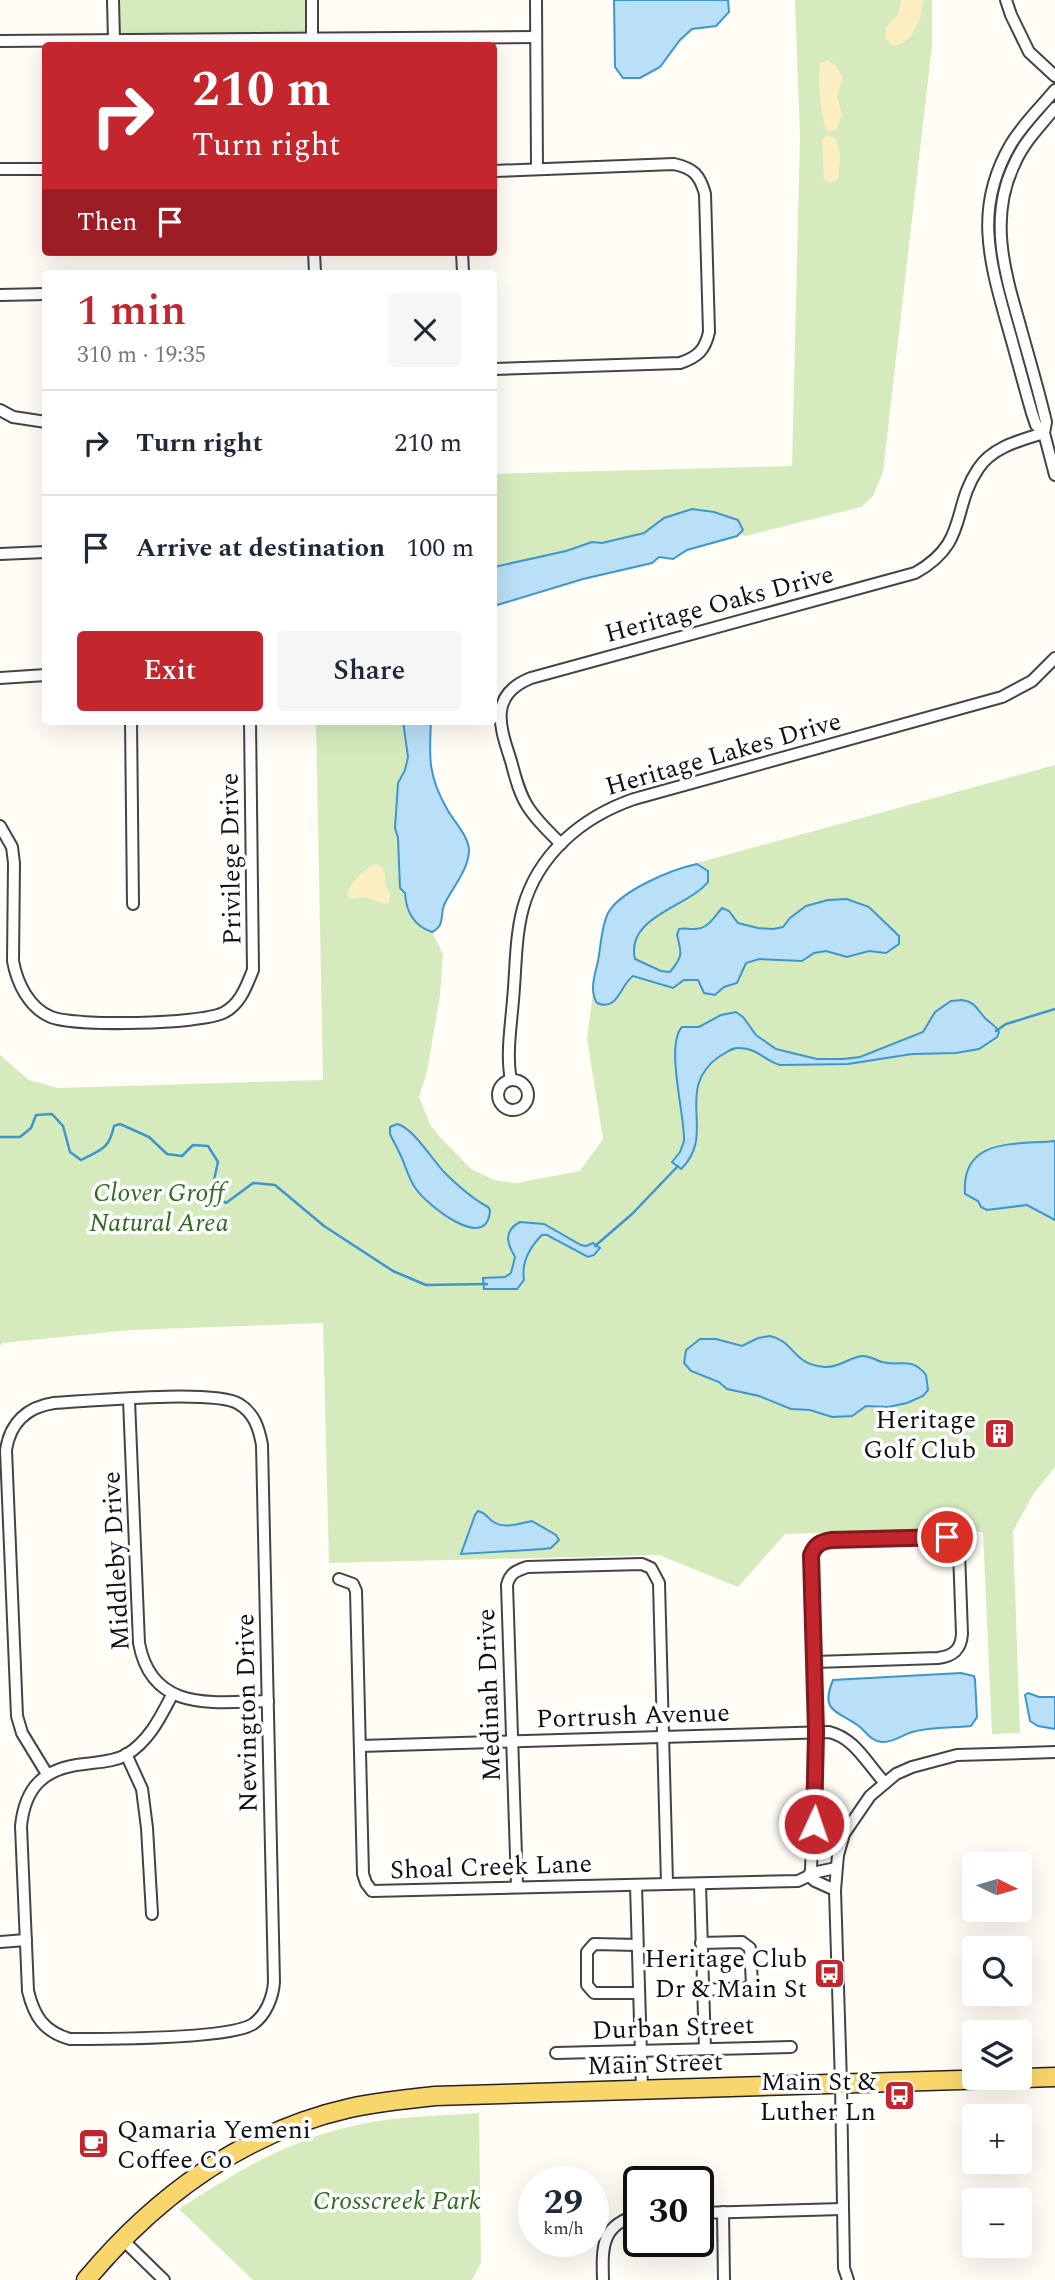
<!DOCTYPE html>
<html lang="en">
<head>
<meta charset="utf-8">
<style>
  :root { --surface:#fff; --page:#f6f6f7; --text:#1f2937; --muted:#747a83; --line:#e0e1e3; --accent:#c4262e }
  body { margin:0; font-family:Spectral,serif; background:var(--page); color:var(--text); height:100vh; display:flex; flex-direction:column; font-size:26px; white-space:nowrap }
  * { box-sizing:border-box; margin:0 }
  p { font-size:23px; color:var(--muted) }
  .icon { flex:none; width:38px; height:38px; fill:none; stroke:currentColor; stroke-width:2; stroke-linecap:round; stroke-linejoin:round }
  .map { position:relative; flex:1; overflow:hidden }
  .panel { position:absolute; left:42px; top:270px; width:455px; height:455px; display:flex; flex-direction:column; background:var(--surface); border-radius:7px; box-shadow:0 7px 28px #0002 }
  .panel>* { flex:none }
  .guide { position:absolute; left:42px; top:42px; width:455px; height:214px; border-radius:7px; box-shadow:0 7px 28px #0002; background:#c4262e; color:#fff; overflow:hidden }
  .needle { width:46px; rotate:95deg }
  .fabs { position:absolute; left:962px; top:1852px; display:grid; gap:14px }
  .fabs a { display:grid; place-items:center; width:70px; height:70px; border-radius:7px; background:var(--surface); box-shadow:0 7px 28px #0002; font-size:35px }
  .speed { position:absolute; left:518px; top:2166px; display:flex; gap:14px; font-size:35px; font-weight:700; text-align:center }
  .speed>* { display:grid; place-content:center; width:91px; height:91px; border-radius:50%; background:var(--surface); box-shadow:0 7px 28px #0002; line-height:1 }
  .speed small { font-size:18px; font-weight:400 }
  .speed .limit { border:4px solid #111; border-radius:10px; background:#fff; color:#111 }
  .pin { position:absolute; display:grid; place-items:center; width:60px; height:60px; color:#fff; margin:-30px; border:4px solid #fff; border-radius:50%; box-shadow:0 2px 7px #0007 }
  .me { position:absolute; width:77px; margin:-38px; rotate:3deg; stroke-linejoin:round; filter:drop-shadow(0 0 5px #0008) }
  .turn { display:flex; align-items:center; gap:24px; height:147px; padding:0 35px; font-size:32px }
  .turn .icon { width:91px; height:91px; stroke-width:2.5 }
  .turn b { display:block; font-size:49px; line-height:60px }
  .then { display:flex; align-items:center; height:66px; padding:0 35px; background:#0003; gap:14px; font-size:26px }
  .round { display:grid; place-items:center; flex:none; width:74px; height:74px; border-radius:7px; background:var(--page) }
  .summary { display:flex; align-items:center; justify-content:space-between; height:119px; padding:0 35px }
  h1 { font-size:42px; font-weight:600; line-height:52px; color:var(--accent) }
  .button { display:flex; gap:14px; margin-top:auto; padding:14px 35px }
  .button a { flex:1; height:80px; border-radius:7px; background:var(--accent); color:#fff; font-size:28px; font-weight:600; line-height:80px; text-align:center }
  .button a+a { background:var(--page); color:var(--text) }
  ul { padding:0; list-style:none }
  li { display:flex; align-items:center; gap:21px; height:105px; padding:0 35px; border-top:2px solid var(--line) }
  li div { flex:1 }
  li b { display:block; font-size:26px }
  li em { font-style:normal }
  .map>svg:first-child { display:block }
  .green { fill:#d5ebbd }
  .sand { fill:#fbeec1 }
  .water { fill:#b9e0f7; stroke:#3f96cf; stroke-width:2 }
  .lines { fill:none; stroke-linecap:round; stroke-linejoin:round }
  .stream { stroke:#3f96cf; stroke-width:2.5 }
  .street-casing { stroke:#444; stroke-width:14 }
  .primary-casing { stroke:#222; stroke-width:21 }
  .street { stroke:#fff; stroke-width:10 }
  .primary { stroke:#f9d66b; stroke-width:18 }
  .route-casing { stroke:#7f191e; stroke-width:18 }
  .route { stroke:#c4262e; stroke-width:12 }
  .labels { text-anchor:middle; stroke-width:7; stroke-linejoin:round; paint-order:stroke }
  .street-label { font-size:26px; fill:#111; stroke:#fff }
  .park-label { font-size:26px; font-style:italic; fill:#2f6b1f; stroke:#fff }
  .poi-label { font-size:26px; fill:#111; stroke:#fff; text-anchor:end }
</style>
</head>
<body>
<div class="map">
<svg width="1055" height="2280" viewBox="0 0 1055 2280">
  <rect width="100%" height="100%" fill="#fffdf5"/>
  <g class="green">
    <path d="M113,0H312V38L114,40Z"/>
    <path d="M795,0H932V45L883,472L873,496L861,507L745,536L741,534L687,550L673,559L659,557L652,563L583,579L494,606V474L792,466L800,137Z"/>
    <path d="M316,721H431C428,755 430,779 447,809C454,821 469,836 469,851C468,871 452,888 445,905C440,916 445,925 432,932L443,954L440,995L427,1072L419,1097L430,1124L438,1135L471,1169L494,1180L516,1183L580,1171L603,1139L587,1039L596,970L608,913L622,899L636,889L667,873L693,864L1055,765V1467L1034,1493L1013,1531L1020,1733L992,1734L983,1532L960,1529L785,1534L738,1587L659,1555L329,1563L323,1323L130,1330L2,1343L0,1346V1055L29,1080L58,1088L323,1080Z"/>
    <path d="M479,2113L481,2263L472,2280H253L179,2209C235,2172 290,2139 357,2125C397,2116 438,2116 479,2113Z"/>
  </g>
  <g class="sand">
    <path d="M901,0H923C922,18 914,43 893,46L886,39V27L898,14Z"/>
    <path d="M828,60L836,66L843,78L837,97L842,115L836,130L828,131C820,123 818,75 820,63Z"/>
    <path d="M827,135L836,139L840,156L838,180L829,183L824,179L822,140Z"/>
    <path d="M375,864C392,869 380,881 390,893L389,903L385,904L364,897L349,899L347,893C353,881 363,869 375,864Z"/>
  </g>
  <g class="water">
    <path d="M614,0H728L729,12L716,26L692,29L680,40L660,67L640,78H623L615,67Z"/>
    <path d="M692,509L714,512L738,520L743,530L737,536L687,550L673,559L659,557L652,563L583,579L494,606V567L566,551L592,542L602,543L644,533L664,518Z"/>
    <path d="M403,721H431C429,757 428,776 447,809C454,822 469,836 469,851C468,871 452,888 444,905C440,916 445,926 432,932C414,926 406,911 405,893L400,888L398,838L395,828L398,783L405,770L408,757Z"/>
    <path d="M697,864L708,871V882C688,907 625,917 635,959L661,971L670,972C683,956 682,954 677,935L679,929C684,928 688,929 692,929C708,930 713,918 722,908L729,911L738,923L758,928L773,929L783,927L790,918L806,906L828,900L847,899L869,907L899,936V944L886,953L869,951L847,957L826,951L814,953L802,961L759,959L746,963L737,983L724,987L715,995L704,993L698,980H684L673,988L633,976C620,985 618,1012 597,1003C589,991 595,974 598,961C601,946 601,927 608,913C621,890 673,869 697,864Z"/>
    <path d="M962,1000C976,1002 977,1010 986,1019C991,1024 995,1024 999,1032L997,1037L979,1049L956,1053L912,1054L848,1064L780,1065C765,1061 757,1048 740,1048C733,1047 727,1052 720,1056C672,1089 718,1134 681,1169L672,1162L680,1152L684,1141C685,1115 665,1045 682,1027H699L721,1015L736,1012L743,1017L756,1035L776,1049L817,1059H843L860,1057L923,1032L935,1012L951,1001Z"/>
    <path d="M397,1124C412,1127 432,1159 444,1172C457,1185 471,1198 488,1207L490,1210C488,1254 427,1205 416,1189C408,1178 406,1166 400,1154C397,1147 393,1141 390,1134V1127Z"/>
    <path d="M1055,1141V1220L1027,1205L987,1210L981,1207L978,1201L965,1194C961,1137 1015,1145 1055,1141Z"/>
    <path d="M520,1222L544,1224L581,1245L586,1246L593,1243L600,1248L594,1255L588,1257L547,1235H542C529,1248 521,1262 524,1280L517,1289H484L483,1278L505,1277L511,1273L515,1257C507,1243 503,1231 520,1222Z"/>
    <path d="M770,1336C795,1341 792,1365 825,1367C838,1368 849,1358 861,1356C870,1355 874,1360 882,1362C901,1367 911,1356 926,1375L928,1390L923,1396L907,1403L888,1407L866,1406L852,1416L832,1417L810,1410L791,1409L759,1396L727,1389L719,1382L691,1371L684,1363L686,1350L700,1339H716L742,1346L758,1338Z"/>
    <path d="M478,1511C486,1513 486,1516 492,1521C504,1530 520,1523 532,1521L556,1535L559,1540L551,1548L543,1549L461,1554L475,1515Z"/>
    <path d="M961,1673L974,1676L975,1680L977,1717L971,1726C952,1728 931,1727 912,1732C902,1735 893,1743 882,1742C871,1741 867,1733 860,1727C839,1711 819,1713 833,1680Z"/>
    <path d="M1028,1693L1039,1697H1055V1729L1038,1726L1030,1721L1025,1695Z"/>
  </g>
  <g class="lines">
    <g class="stream">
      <path d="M996,1031L1006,1024L1055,1009"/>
      <path d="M0,1137H20L31,1128L36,1115L52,1114L63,1126L70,1152L81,1160C102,1149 109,1149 114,1126L120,1124L149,1137L167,1154L182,1156L193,1145L208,1146L218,1162L214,1180L216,1196L226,1203L253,1183L275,1185L324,1226L393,1271L426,1285L487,1284"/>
      <path d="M595,1246L632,1214L678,1166"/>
    </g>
    <defs>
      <g id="street">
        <path d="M113,0L114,40"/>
        <path d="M312,0V43"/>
        <path d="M536,0L537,169"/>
        <path d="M1006,0L1011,15L1029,52L1055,76"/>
        <path d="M0,41L536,37"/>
        <path d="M1055,108C1040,126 1023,143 1014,165C989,217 1004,270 1019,322C1028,355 1038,388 1046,422L1044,433L1055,475"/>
        <path d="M0,169H46"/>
        <path d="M494,171L674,164C693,168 700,175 705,194L709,332C705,350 698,357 680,363L494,369"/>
        <path d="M314,252L315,273"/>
        <path d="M462,252L463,273"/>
        <path d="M0,295L46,294"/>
        <path d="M0,410L13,417L46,422"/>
        <path d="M1044,433L1036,425L1032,413C1023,382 1015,351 1006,320C988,256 975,205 1011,144C1023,124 1040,108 1055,90"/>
        <path d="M0,554L46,552"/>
        <path d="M0,678L46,675"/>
        <path d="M131,721L133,904"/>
        <path d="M0,826L12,847L14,863L13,961C17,983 29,1008 51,1017C76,1027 199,1024 223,1013C240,1005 246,987 253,970L250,721"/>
        <path d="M561,844C549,832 537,821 528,807C519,793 515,776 511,761C500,727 488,695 531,678L915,573C969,543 951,509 978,469C992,447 1021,440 1044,433"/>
        <path d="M511,1080C506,1055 511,1026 513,1000C516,969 515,938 523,908C538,854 582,817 634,799L1002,697L1032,681L1055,658"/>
        <circle cx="513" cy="1095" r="15"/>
        <path d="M129,1400L139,1643C152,1713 213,1702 268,1701"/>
        <path d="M339,1579L353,1584L356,1591L363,1874L366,1883L372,1891L798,1881L817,1872L836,1868"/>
        <path d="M360,1746L829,1732C855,1738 867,1764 885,1783"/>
        <path d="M126,1754L142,1789L147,1828L152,1914"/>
        <path d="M47,1774L22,1733L17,1716L6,1450C10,1423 27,1407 54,1403C89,1401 215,1389 239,1404C254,1413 259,1428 262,1445L274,1982C273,1997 266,2015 253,2024C230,2039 103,2039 70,2039C44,2032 34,2016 28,1991L21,1826C25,1787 44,1768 84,1764C98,1762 113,1762 126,1755C149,1741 160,1718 172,1695"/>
        <path d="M809,1876L811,1870L816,1732L811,1555C815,1545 820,1542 830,1540L937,1537C949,1538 954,1541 959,1552L962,1634C961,1649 954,1656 938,1658L815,1662"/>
        <path d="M809,1876L815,1881L835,1890"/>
        <path d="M700,1884L705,2049"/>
        <path d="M636,1885L642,2089"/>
        <path d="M517,1886L507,1585C510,1573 516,1571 527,1567L642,1564L651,1568L659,1583L667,1883"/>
        <path d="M0,1942L26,1940"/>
        <path d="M701,1943L742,1942L750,1948L752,1984L746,1988L703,1990"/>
        <path d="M637,1945L594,1944L587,1952V1985L594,1993H638"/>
        <path d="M556,2053L791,2047"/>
        <path d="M723,2212L724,2280"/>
        <path d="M698,2213L842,2209"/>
        <path d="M123,2240L164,2280"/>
        <path d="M603,2280C602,2247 601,2224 639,2215"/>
        <path d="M848,2280L844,2268L841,2083L835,1890L838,1855L844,1834L870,1796L896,1774L912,1767L957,1755L1055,1752"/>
      </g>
      <path id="primary" d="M86,2280C155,2197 243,2132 350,2108C378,2102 406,2099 435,2096L1055,2077"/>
    </defs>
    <use href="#street" class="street-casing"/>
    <use href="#primary" class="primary-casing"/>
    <use href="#street" class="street"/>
    <use href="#primary" class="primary"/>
  </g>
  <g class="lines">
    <defs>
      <path id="route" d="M814,1824L816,1732L811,1555C815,1545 820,1542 831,1540L947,1537"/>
    </defs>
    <use href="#route" class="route-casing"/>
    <use href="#route" class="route"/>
  </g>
  <defs>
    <symbol id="building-square" viewBox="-11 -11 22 22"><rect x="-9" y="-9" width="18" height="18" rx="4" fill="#c4262e" stroke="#fff"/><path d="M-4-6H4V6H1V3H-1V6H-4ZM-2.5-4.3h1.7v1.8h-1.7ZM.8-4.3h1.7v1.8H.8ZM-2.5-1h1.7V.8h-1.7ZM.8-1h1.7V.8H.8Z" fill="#fff"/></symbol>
    <symbol id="bus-square" viewBox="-11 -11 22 22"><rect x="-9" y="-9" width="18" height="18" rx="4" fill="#c4262e" stroke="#fff"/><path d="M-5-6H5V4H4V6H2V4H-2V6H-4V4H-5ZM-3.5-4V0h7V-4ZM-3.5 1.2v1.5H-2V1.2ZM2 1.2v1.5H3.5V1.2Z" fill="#fff"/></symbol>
    <symbol id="cafe-square" viewBox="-11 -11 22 22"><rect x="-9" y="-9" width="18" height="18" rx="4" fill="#c4262e" stroke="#fff"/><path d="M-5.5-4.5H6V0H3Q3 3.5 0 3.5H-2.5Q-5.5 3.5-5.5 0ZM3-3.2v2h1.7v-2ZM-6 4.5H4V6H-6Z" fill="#fff"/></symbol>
  </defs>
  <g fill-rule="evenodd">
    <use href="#building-square" x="982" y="1416" width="35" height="35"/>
    <use href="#bus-square" x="812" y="1956" width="35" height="35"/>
    <use href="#bus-square" x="882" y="2078" width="35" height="35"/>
    <use href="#cafe-square" x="76" y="2126" width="35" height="35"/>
  </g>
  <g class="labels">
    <g class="street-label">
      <text transform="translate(719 603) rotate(-15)" y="9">Heritage Oaks Drive</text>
      <text transform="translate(723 753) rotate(-16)" y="9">Heritage Lakes Drive</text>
      <text transform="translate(230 859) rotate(-91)" y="9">Privilege Drive</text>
      <text transform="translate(115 1561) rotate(-93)" y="9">Middleby Drive</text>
      <text transform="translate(488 1695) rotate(-92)" y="9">Medinah Drive</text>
      <text transform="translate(246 1713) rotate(-91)" y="9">Newington Drive</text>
      <text transform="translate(633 1715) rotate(-2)" y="9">Portrush Avenue</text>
      <text transform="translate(491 1866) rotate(-2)" y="9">Shoal Creek Lane</text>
      <text transform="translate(673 2027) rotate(-2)" y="9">Durban Street</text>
      <text transform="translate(655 2063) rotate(-2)" y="9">Main Street</text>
    </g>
    <g class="park-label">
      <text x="159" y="1201">Clover Groff<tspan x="159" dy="30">Natural Area</tspan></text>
      <text x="397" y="2209">Crosscreek Park</text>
    </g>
    <g class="poi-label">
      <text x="976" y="1428">Heritage<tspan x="976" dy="30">Golf Club</tspan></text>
      <text x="807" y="1967">Heritage Club<tspan x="807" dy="30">Dr &amp; Main St</tspan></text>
      <text x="876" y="2090">Main St &amp;<tspan x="876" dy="30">Luther Ln</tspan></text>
      <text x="117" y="2138" text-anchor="start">Qamaria Yemeni<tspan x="117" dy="30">Coffee Co</tspan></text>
    </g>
  </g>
</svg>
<div class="fabs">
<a><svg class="needle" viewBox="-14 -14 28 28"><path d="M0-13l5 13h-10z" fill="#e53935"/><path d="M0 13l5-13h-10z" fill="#747a83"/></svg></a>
<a><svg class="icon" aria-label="search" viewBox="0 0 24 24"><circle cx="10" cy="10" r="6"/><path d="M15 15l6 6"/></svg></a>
<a><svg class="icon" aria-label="layers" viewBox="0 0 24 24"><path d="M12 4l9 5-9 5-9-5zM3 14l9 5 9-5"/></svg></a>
<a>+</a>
<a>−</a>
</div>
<div class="speed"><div>29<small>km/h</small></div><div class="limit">30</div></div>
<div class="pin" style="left:947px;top:1537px;background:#d93025"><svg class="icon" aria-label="arrive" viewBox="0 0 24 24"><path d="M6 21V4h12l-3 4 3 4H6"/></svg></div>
<svg class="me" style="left:814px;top:1824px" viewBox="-20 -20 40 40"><circle r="17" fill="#c4262e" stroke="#fff" stroke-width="3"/><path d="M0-11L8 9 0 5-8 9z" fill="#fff"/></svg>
<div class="guide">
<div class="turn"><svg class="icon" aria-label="right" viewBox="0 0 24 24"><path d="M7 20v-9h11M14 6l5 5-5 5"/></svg><div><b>210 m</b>Turn right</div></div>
<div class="then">Then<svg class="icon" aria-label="arrive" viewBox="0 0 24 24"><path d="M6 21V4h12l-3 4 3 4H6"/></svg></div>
</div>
<section class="panel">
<div class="summary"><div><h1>1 min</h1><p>310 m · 19:35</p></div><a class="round"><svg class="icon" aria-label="close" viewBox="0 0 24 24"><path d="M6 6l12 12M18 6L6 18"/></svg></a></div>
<ul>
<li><svg class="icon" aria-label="right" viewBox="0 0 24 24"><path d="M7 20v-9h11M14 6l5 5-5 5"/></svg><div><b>Turn right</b></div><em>210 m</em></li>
<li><svg class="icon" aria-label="arrive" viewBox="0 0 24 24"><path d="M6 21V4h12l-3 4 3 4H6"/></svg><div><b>Arrive at destination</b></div><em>100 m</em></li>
</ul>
<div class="button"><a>Exit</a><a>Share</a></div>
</section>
</div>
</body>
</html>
